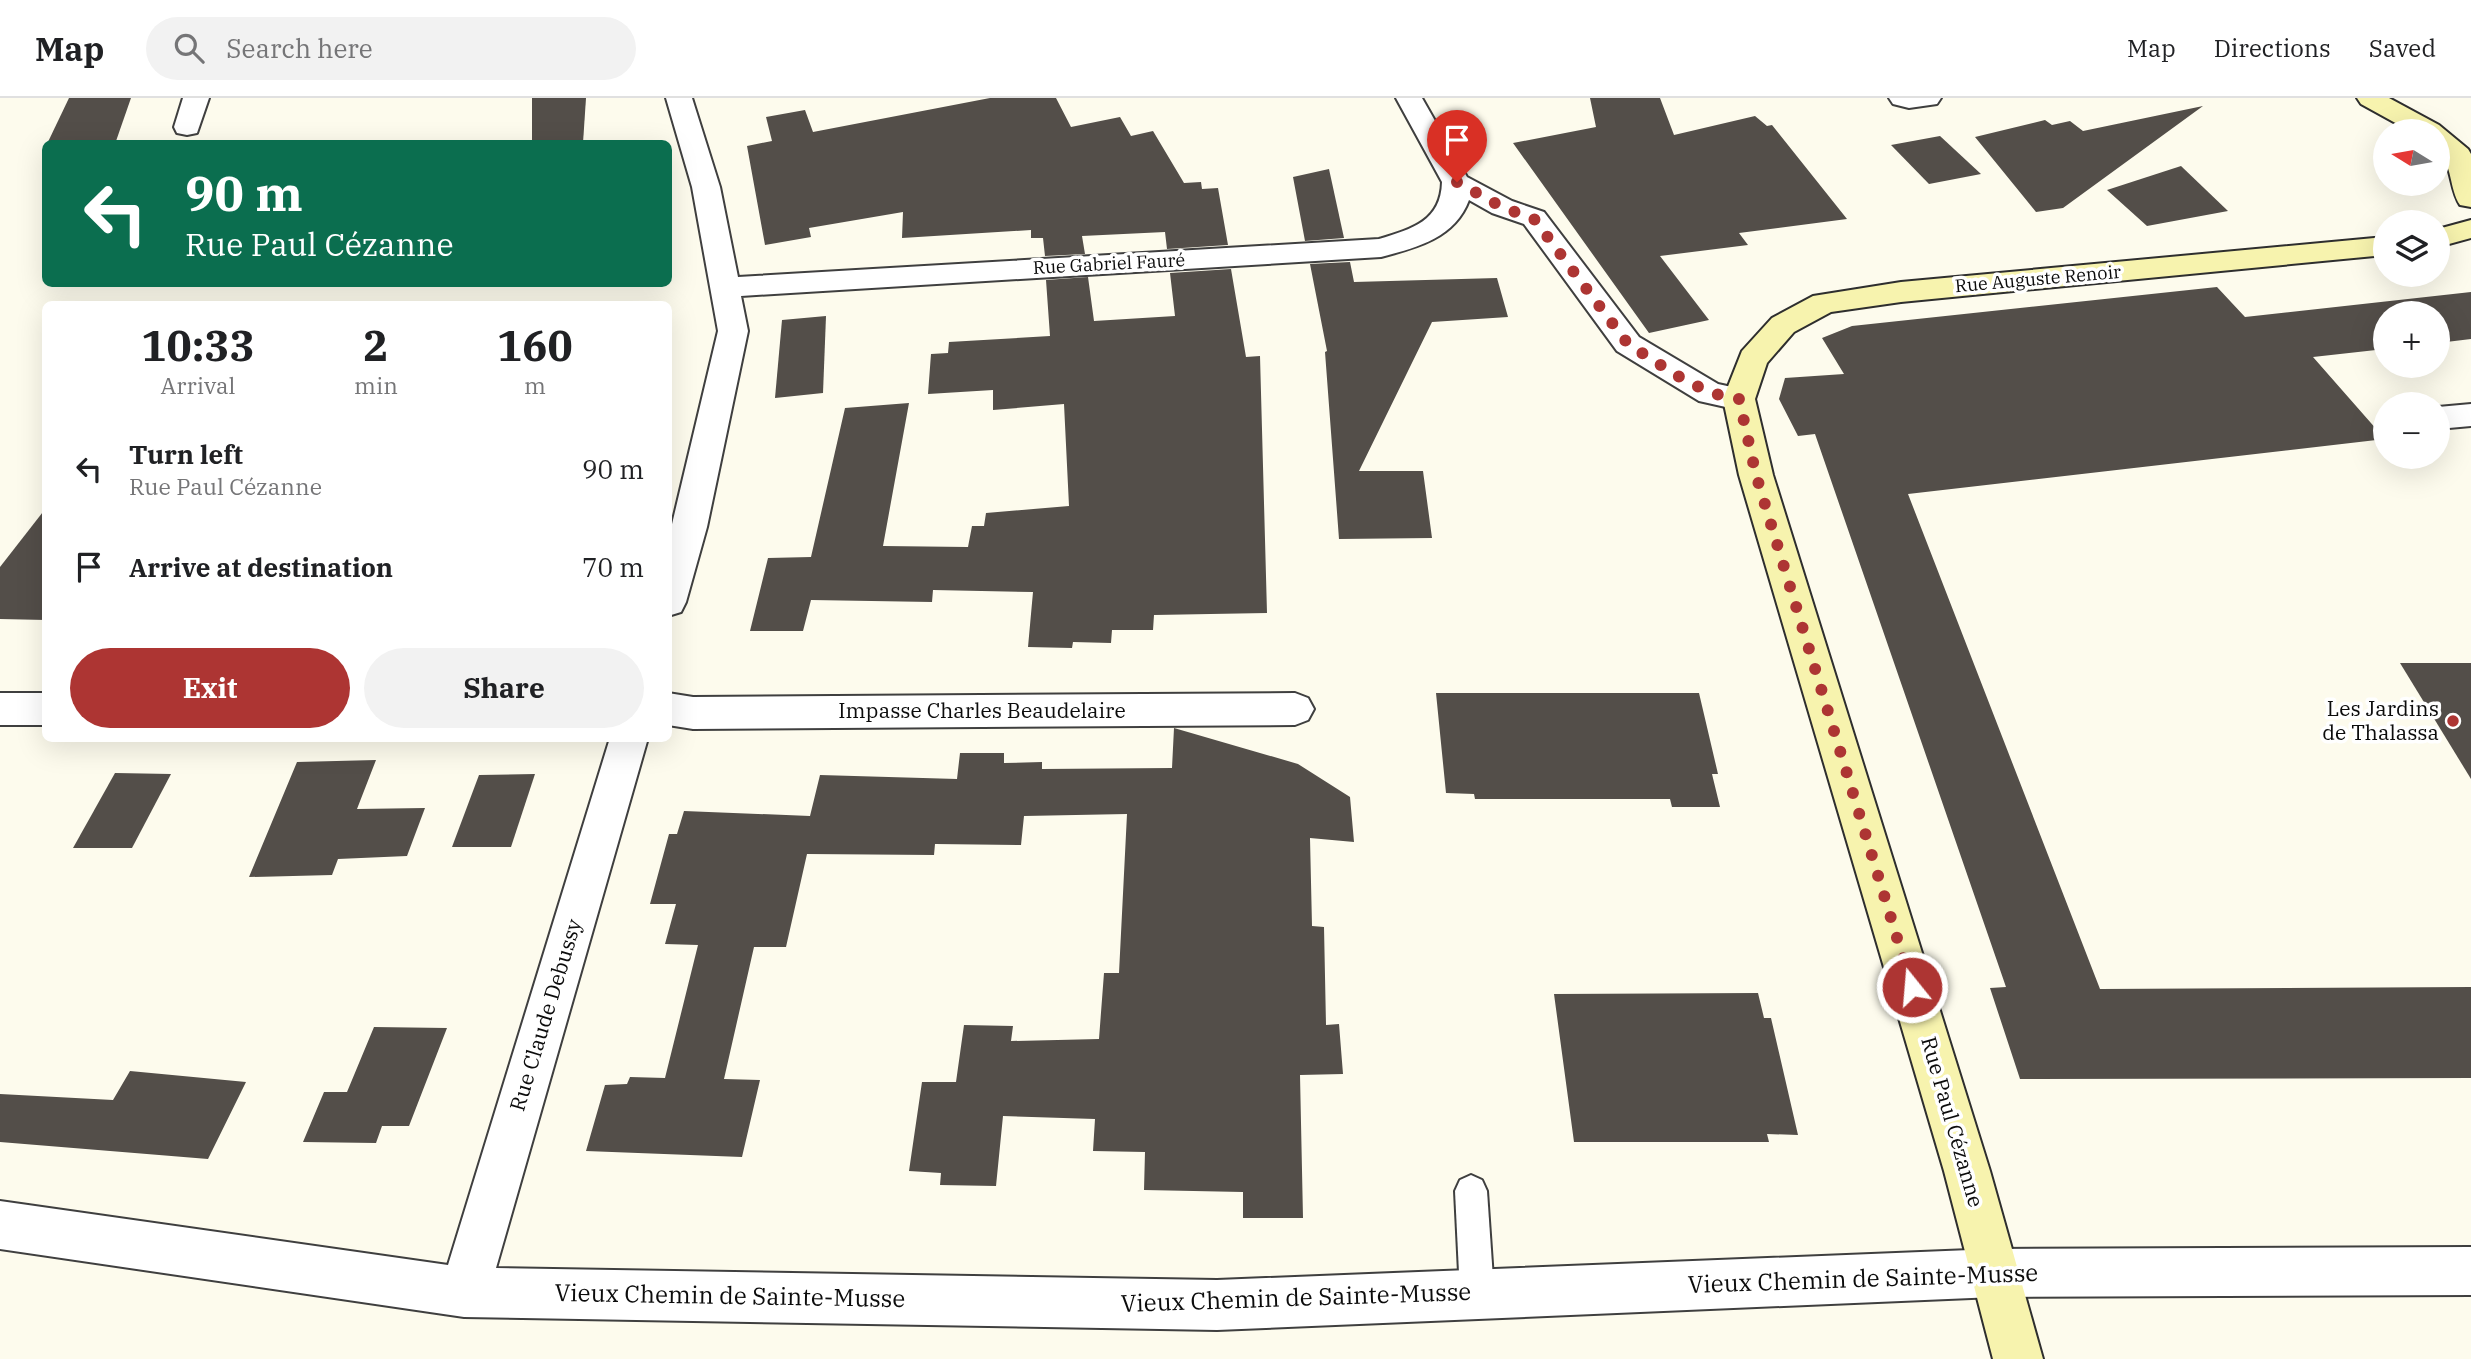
<!DOCTYPE html>
<html lang="en">
<head>
<meta charset="utf-8">
<style>
  :root { --surface:#fff; --page:#f2f2f2; --text:#202124; --muted:#757577; --line:#e0e0e0; --accent:#ad3533 }
  body { margin:0; font-family:"IBM Plex Serif",serif; background:var(--page); color:var(--text); height:100vh; display:flex; flex-direction:column; font-size:26px; white-space:nowrap }
  * { box-sizing:border-box; margin:0 }
  p { font-size:23px; color:var(--muted) }
  .icon { flex:none; width:38px; height:38px; fill:none; stroke:currentColor; stroke-width:2; stroke-linecap:round; stroke-linejoin:round }
  .map { position:relative; flex:1; overflow:hidden }
  .drawer { position:absolute; left:42px; top:203px; width:630px; height:441px; display:flex; flex-direction:column; background:var(--surface); border-radius:10px; box-shadow:0 7px 28px #0002 }
  .drawer>* { flex:none }
  .top-card { position:absolute; left:42px; top:42px; width:630px; height:147px; border-radius:10px; box-shadow:0 7px 28px #0002; background:#0b6e4f; color:#fff; overflow:hidden }
  .needle { width:46px; rotate:281deg }
  .buttons { position:absolute; left:2373px; top:21px; display:grid; gap:14px }
  .buttons a { display:grid; place-items:center; width:77px; height:77px; border-radius:50%; background:var(--surface); box-shadow:0 7px 28px #0002; font-size:35px }
  .pin { position:absolute; display:grid; place-items:center; width:60px; height:60px; color:#fff; margin:-72px -30px; border-radius:50% 50% 50% 0; rotate:-45deg; box-shadow:0 0 7px #0007 }
  .pin .icon { rotate:45deg }
  .me { position:absolute; width:77px; margin:-38px; rotate:343deg; stroke-linejoin:round; filter:drop-shadow(0 0 5px #0008) }
  .turn { display:flex; align-items:center; gap:24px; height:147px; padding:0 28px; font-size:32px }
  .turn .icon { width:91px; height:91px; stroke-width:2.5 }
  .turn b { display:block; font-size:49px; line-height:60px }
  .eta { display:flex; justify-content:space-evenly; align-items:center; height:119px; text-align:center }
  .eta b { font-size:42px; font-weight:800; line-height:49px }
  .primary-button { display:flex; gap:14px; margin-top:auto; padding:14px 28px }
  .primary-button a { flex:1; height:80px; border-radius:42px; background:var(--accent); color:#fff; font-size:28px; font-weight:800; line-height:80px; text-align:center }
  .primary-button a+a { background:var(--page); color:var(--text) }
  ul { padding:0; list-style:none }
  li { display:flex; align-items:center; gap:21px; height:98px; padding:0 28px }
  li div { flex:1 }
  li b { display:block; font-size:26px }
  li em { font-style:normal }
  header { display:flex; align-items:center; gap:42px; box-sizing:border-box; height:98px; padding:0 35px; background:var(--surface); border-bottom:2px solid var(--line) }
  header strong { font-size:33px }
  nav { display:flex; gap:38px; margin-inline-start:auto; font-size:24px }
  .search { width:490px; height:63px; background:var(--page); display:flex; align-items:center; gap:18px; box-sizing:border-box; padding:0 24px; border-radius:38px; color:var(--muted); font-size:26px }
  .map>svg:first-child { display:block }
  .building { fill:#534e49 }
  .lines { fill:none; stroke-linecap:round; stroke-linejoin:round }
  .lane-casing { stroke:#3f3f3f; stroke-width:4 }
  .street-casing { stroke:#3f3f3f; stroke-width:4 }
  .secondary-casing { stroke:#2e2e2e; stroke-width:4 }
  .lane { fill:#fff; fill-rule:evenodd }
  .street { fill:#fff; fill-rule:evenodd }
  .secondary { fill:#f7f3ae; fill-rule:evenodd }
  .route { stroke:#ad3533; stroke-width:12; stroke-dasharray:0 21.6 }
  .poi-dot { fill:#ad3533; stroke:#fff; stroke-width:2.5 }
  .labels { text-anchor:middle; stroke-width:7; stroke-linejoin:round; paint-order:stroke }
  .far-street-label { font-size:18px; fill:#0c0c0c; stroke:#fff }
  .poi-label { font-size:21px; fill:#0c0c0c; stroke:#fff; text-anchor:end }
  .street-label { font-size:21px; fill:#0c0c0c; stroke:#fff }
  .near-street-label { font-size:24px; fill:#0c0c0c; stroke:#fff }
</style>
</head>
<body>
<header>
<strong>Map</strong>
<div class="search"><svg class="icon" aria-label="search" viewBox="0 0 24 24"><circle cx="10" cy="10" r="6"/><path d="M15 15l6 6"/></svg>Search here</div>
<nav><a>Map</a><a>Directions</a><a>Saved</a></nav>
</header>
<div class="map">
<svg width="2471" height="1261" viewBox="0 0 2471 1261">
  <rect width="100%" height="100%" fill="#fdfbed"/>
  <g class="building">
    <path d="M69,0H131L115,46H47Z"/>
    <path d="M532,0H586L583,45H532Z"/>
    <path d="M990,0H1056L1071,29L1120,19L1131,38L1153,33L1184,85L1201,84L1202,91L1218,90L1228,147L1167,151L1165,134L1082,138L1085,156L1045,158L1043,140H1031V132L902,140L903,114L809,130L811,139L765,147L747,48L772,43L766,19L805,12L813,34Z"/>
    <path d="M1590,0H1660L1674,37L1755,18L1767,28L1772,27L1847,121L1739,135L1748,147L1660,158L1709,222L1649,235L1513,45L1596,29Z"/>
    <path d="M2203,8L2063,110L2036,114L1975,39L2045,22L2052,27L2070,23L2083,33Z"/>
    <path d="M1940,38L1981,76L1929,86L1891,47Z"/>
    <path d="M2181,68L2228,113L2147,128L2107,92Z"/>
    <path d="M1329,71L1344,140L1305,143L1293,79Z"/>
    <path d="M1350,164L1354,184L1497,180L1508,219L1432,224L1359,373H1423L1432,440L1339,441L1325,254L1327,253L1310,166Z"/>
    <path d="M1231,171L1246,259L1260,258L1267,515L1154,517L1153,532H1112L1111,545L1073,544L1072,550L1028,549L1033,494L933,492L932,504L811,502L803,533H750L768,460L811,459L845,310L909,305L883,448L968,449L972,428H984L986,415L1069,408L1064,306L993,312V292L928,296L931,256L948,255L949,244L1050,238L1046,182L1088,179L1094,223L1175,218L1170,175Z"/>
    <path d="M2217,189L2245,219L2471,194V241L2438,245V215H2385V251L2313,259L2385,341L1908,396L2100,891L2471,889V980L2020,981L1990,890L2006,889L1815,336L1798,338L1779,301L1785,280L1844,276L1822,240L1852,228Z"/>
    <path d="M826,218L823,295L775,300L782,222Z"/>
    <path d="M46,410V522L0,521V469Z"/>
    <path d="M2400,565H2471V681Z"/>
    <path d="M1436,595H1699L1718,676H1712L1720,709H1672L1670,701H1475L1474,696L1446,695Z"/>
    <path d="M1174,630L1298,666L1350,699L1354,744L1310,740L1312,828L1324,829L1326,927L1339,926L1343,976L1300,977L1303,1120H1243V1094L1144,1092L1145,1054L1093,1053L1095,1021L1003,1018L996,1088L940,1087L941,1075L909,1073L922,984H956L964,927L1013,928L1011,943L1099,941L1104,875H1119L1127,716L1024,718L1021,747L935,746L934,757L807,756L786,849H754L724,981L760,982L742,1059L586,1053L605,987L627,986L630,979L665,980L698,847L665,846L676,806H650L669,736H677L684,713L810,718L820,677L957,681L960,655H1004V665L1042,664V671L1172,670Z"/>
    <path d="M376,662L357,711L425,710L407,758L338,761L332,777L249,779L297,664Z"/>
    <path d="M115,675L171,676L132,750H73Z"/>
    <path d="M535,676L511,749H452L479,677Z"/>
    <path d="M1758,895L1764,920H1771L1798,1037L1767,1036L1769,1044H1574L1554,896Z"/>
    <path d="M374,929L447,930L409,1028H382L376,1045L303,1044L324,994H347Z"/>
    <path d="M130,973L246,984L208,1061L0,1044V996L113,1002Z"/>
  </g>
  <g class="lines">
    <defs>
      <path id="lane" d="M1471,1077L1482,1082L1487,1093L1494,1195L1489,1207L1477,1212L1465,1207L1460,1195L1455,1093L1460,1082Z"/>
      <g id="street">
        <path d="M183,0H209L197,35L187,37L177,35L174,29Z"/>
        <path d="M666,0H692L720,89L738,179L1379,141C1412,131 1441,123 1442,84L1396,0H1422L1467,79L1512,103L1544,114L1639,239L1718,286L1750,293L1755,301L1750,309L1739,312L1699,303L1617,253L1524,126L1492,115L1469,102C1455,140 1416,150 1381,159L741,198L748,233L707,429L686,504L681,514L668,518V443L718,233L692,89Z"/>
        <path d="M1889,0H1941L1937,6L1909,10L1893,6Z"/>
        <path d="M2471,306V328L2438,331V309Z"/>
        <rect x="0" y="595" width="46" height="32"/>
        <path d="M668,595L693,599L1295,595L1308,600L1314,611L1308,622L1295,627L693,631L668,627Z"/>
        <path d="M610,640H648L496,1170L1217,1182L1995,1151L2471,1149V1197L1995,1199L1217,1232L464,1219L0,1151V1103L448,1167Z"/>
      </g>
      <g id="secondary">
        <path d="M2357,0H2389L2439,27L2468,51L2471,56V109L2460,107C2449,91 2453,67 2438,54V33H2410L2361,6Z"/>
        <path d="M2471,122V140L2438,149V131Z"/>
        <path d="M2385,139V157L1901,204L1831,214L1794,234L1767,265L1755,301L1773,377L1990,1073L2043,1261H1993L1944,1073L1739,377L1723,301L1742,253L1772,220L1813,198L1901,184Z"/>
      </g>
    </defs>
    <use href="#lane" class="lane-casing"/>
    <use href="#street" class="street-casing"/>
    <use href="#secondary" class="secondary-casing"/>
    <use href="#lane" class="lane"/>
    <use href="#street" class="street"/>
    <use href="#secondary" class="secondary"/>
  </g>
  <g class="lines">
    <path class="route" d="M1457,84L1502,109L1534,121L1628,246L1678,278L1710,295L1739,301L1756,377L1912,889"/>
  </g>
  <circle class="poi-dot" cx="2453" cy="623" r="7"/>
  <g class="labels">
    <g class="far-street-label">
      <text transform="translate(1109 166) rotate(-3)" y="6">Rue Gabriel Fauré</text>
      <text transform="translate(2038 181) rotate(-5)" y="6">Rue Auguste Renoir</text>
    </g>
    <g class="poi-label">
      <text x="2439" y="618">Les Jardins<tspan x="2439" dy="24">de Thalassa</tspan></text>
    </g>
    <g class="street-label">
      <text x="982" y="620">Impasse Charles Beaudelaire</text>
      <text transform="translate(546 917) rotate(-73)" y="7">Rue Claude Debussy</text>
      <text transform="translate(1952 1024) rotate(74)" y="7">Rue Paul Cézanne</text>
    </g>
    <g class="near-street-label">
      <text transform="translate(1863 1181) rotate(-2)" y="8">Vieux Chemin de Sainte-Musse</text>
      <text transform="translate(730 1198) rotate(1)" y="8">Vieux Chemin de Sainte-Musse</text>
      <text transform="translate(1296 1200) rotate(-2)" y="8">Vieux Chemin de Sainte-Musse</text>
    </g>
  </g>
</svg>
<div class="buttons">
<a><svg class="needle" viewBox="-14 -14 28 28"><path d="M0-13l5 13h-10z" fill="#e53935"/><path d="M0 13l5-13h-10z" fill="#757577"/></svg></a>
<a><svg class="icon" aria-label="layers" viewBox="0 0 24 24"><path d="M12 4l9 5-9 5-9-5zM3 14l9 5 9-5"/></svg></a>
<a>+</a>
<a>−</a>
</div>
<div class="pin" style="left:1457px;top:84px;background:#d93025"><svg class="icon" aria-label="arrive" viewBox="0 0 24 24"><path d="M6 21V4h12l-3 4 3 4H6"/></svg></div>
<svg class="me" style="left:1912px;top:889px" viewBox="-20 -20 40 40"><circle r="17" fill="#ad3533" stroke="#fff" stroke-width="3"/><path d="M0-11L8 9 0 5-8 9z" fill="#fff"/></svg>
<div class="top-card">
<div class="turn"><svg class="icon" aria-label="left" viewBox="0 0 24 24"><path d="M17 20v-9H6M10 6l-5 5 5 5"/></svg><div><b>90 m</b>Rue Paul Cézanne</div></div>
</div>
<section class="drawer">
<div class="eta">
<div><b>10:33</b><p>Arrival</p></div>
<div><b>2</b><p>min</p></div>
<div><b>160</b><p>m</p></div>
</div>
<ul>
<li><svg class="icon" aria-label="left" viewBox="0 0 24 24"><path d="M17 20v-9H6M10 6l-5 5 5 5"/></svg><div><b>Turn left</b><p>Rue Paul Cézanne</p></div><em>90 m</em></li>
<li><svg class="icon" aria-label="arrive" viewBox="0 0 24 24"><path d="M6 21V4h12l-3 4 3 4H6"/></svg><div><b>Arrive at destination</b></div><em>70 m</em></li>
</ul>
<div class="primary-button"><a>Exit</a><a>Share</a></div>
</section>
</div>
</body>
</html>
